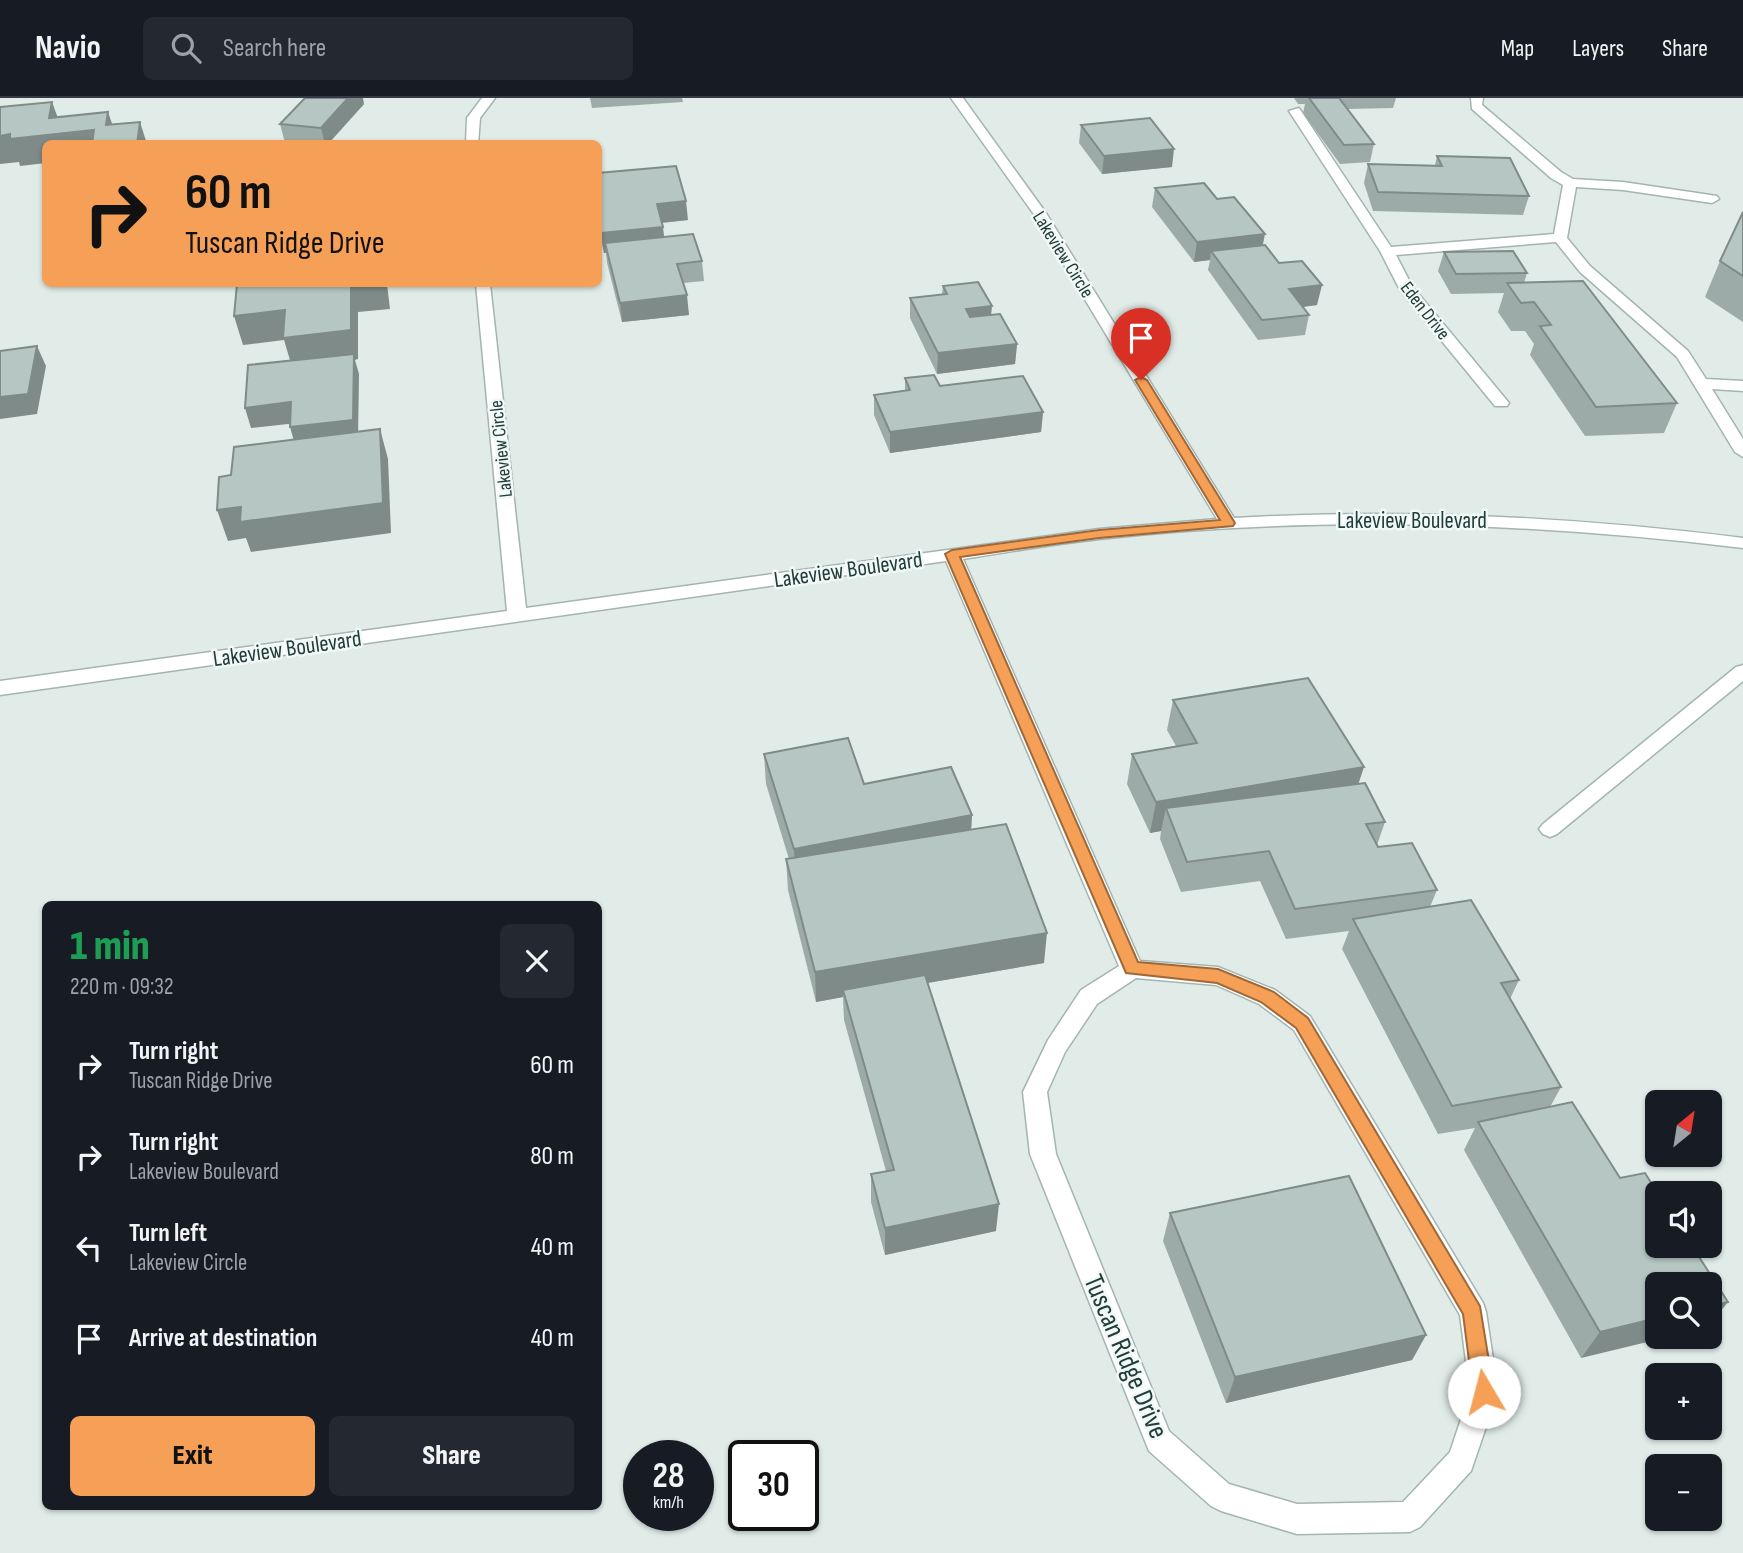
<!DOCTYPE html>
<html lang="en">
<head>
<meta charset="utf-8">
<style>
  :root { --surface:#171b24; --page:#242831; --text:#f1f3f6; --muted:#9ea1a6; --line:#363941; --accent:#f5a056 }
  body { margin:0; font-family:"Sofia Sans Condensed",sans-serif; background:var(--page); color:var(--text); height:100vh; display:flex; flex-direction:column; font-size:26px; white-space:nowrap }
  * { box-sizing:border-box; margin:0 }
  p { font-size:23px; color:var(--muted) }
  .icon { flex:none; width:38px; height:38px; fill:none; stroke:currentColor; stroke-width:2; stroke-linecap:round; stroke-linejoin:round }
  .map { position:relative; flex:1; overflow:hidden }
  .sheet { position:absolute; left:42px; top:803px; width:560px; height:609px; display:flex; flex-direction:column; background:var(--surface); border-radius:10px; box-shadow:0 2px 5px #0004 }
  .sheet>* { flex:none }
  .guide { position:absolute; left:42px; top:42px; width:560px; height:147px; border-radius:10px; box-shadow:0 2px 5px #0004; background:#f5a056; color:#111; overflow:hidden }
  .needle { width:46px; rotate:30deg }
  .controls { position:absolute; left:1645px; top:992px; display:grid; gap:14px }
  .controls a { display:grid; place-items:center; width:77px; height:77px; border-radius:10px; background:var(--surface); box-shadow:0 2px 5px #0004; font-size:35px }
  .speed { position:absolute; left:623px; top:1342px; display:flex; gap:14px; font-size:35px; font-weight:700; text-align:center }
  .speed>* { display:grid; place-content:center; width:91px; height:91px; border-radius:50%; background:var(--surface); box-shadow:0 2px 5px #0004; line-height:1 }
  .speed small { font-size:18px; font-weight:400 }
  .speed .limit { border:4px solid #111; border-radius:10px; background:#fff; color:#111 }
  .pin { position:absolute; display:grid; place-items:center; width:60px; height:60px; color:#fff; margin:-72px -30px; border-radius:50% 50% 50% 0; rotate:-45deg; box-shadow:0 0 7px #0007 }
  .pin .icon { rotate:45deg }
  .me { position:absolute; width:77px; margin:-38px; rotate:352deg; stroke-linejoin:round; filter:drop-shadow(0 0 5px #0008) }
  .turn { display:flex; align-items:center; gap:24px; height:147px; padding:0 28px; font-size:32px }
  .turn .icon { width:91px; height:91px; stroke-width:2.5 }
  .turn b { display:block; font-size:49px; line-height:60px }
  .round { display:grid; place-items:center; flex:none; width:74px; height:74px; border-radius:10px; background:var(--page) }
  .head { display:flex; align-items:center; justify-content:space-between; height:119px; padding:0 28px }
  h1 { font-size:42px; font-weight:800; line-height:52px; color:#1e9e55 }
  .cta { display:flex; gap:14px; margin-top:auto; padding:14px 28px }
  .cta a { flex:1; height:80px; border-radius:10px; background:var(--accent); color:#111; font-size:28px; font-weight:800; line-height:80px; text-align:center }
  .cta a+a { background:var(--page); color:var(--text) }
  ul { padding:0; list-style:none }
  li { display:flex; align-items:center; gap:21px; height:91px; padding:0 28px }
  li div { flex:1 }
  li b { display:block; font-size:26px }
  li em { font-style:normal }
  header { display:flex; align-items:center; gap:42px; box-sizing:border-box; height:98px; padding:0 35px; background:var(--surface); border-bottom:2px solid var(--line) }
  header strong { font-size:33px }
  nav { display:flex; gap:38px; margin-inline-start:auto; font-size:24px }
  .search { width:490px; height:63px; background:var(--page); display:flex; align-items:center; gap:18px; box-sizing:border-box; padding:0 24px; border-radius:10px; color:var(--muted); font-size:26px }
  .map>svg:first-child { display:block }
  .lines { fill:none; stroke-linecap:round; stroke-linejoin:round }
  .minor-casing { stroke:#a4b4b1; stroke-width:3 }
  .minor { fill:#fff; fill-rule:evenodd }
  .wall { fill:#9daba8 }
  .shaded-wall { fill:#7f8b88 }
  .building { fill:#b6c7c3; stroke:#7f8b88; stroke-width:2 }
  .route { fill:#f5a056; stroke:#9f6838; stroke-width:2 }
  .labels { text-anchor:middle; stroke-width:5; stroke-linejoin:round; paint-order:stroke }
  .far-street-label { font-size:19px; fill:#213d3b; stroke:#f1f8f6 }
  .street-label { font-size:23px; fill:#213d3b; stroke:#f1f8f6 }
  .near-street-label { font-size:28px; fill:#213d3b; stroke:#f1f8f6 }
</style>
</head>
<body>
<header>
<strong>Navio</strong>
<div class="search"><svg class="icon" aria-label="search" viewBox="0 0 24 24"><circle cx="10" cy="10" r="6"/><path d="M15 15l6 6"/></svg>Search here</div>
<nav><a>Map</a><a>Layers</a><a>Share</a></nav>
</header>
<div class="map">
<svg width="1743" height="1455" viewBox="0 0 1743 1455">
  <rect width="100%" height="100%" fill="#e1ece9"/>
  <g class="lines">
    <defs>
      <g id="minor">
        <path d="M482,0H495L480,20L478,46H466L467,20Z"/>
        <path d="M951,0H963L1046,115L1234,420C1404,410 1574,419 1743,440V450C1529,424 1313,417 1099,441C1054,446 1008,454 963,461L1140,863L1218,869L1275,892L1310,918L1483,1205L1486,1214L1498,1294L1471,1373L1420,1429L1410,1434L1297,1436L1221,1413L1211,1408L1149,1353L1030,1056L1023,994L1048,942L1081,892L1119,868L946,463L0,597V583L507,513L476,186H490L526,510L1099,431L1217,421L1033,115ZM1136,880L1216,887L1259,906L1294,932L1460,1217L1470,1294L1450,1354L1403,1404L1297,1406L1229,1386L1169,1333L1056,1056L1047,994L1065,954L1097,906Z"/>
        <path d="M1471,0H1483L1482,7L1561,74L1573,81L1623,84L1717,98L1719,101L1712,105L1623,92L1576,89L1567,140L1590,168L1688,253L1706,281L1743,283V293L1712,291L1743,341V359L1735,354L1677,259L1580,174L1556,144L1396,157L1412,188L1509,305L1507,308H1495L1400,192L1380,153L1289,13L1299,10L1391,149L1554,136L1563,87L1551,80L1472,11Z"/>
        <path d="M1743,567V583L1557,736L1550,739L1543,736L1539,731L1543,726L1736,569Z"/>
      </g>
    </defs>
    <use href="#minor" class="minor-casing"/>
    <use href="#minor" class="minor"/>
  </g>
  <g class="wall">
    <path d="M590,0H682L683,4L592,10Z"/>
    <path d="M1294,0H1396L1393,10L1348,11L1343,5L1374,46L1370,64L1340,66L1303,15L1305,6H1298Z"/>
    <path d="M364,6L328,46L285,45L280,26Z"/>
    <path d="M1081,27L1172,69L1102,76L1079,45Z"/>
    <path d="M1437,58L1529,98L1523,117L1373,113L1364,85L1368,66L1435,67Z"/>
    <path d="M598,75L688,122L662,125L664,139L702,163L704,183L683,185L689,217L622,224L607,165L606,155H604L598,131Z"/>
    <path d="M1155,90L1217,101L1263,148L1317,207L1303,209L1309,217L1305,237L1258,242L1208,172L1210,162L1194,164L1152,109Z"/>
    <path d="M1743,114V224L1705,199L1720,163Z"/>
    <path d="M1444,154L1527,175L1524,185L1677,305L1664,335L1585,338L1530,257L1534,246L1525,233H1511L1498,214L1504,195L1451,196L1438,173Z"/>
    <path d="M943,188L991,217L1017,246L1015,266L937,276L910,220V200L942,196Z"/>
    <path d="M905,280L1043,314L1041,334L890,355L874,317V297L905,293Z"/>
    <path d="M1173,602L1358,686L1385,724L1377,747L1378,749L1437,792L1430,809L1519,882L1510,901L1561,989L1550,1009L1620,1080L1692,1148L1581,1260L1464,1052L1475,1030L1438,1036L1342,851L1349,833L1286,841L1260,783L1181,794L1160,741L1161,733L1150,735L1127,686L1132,656L1176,648L1167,632Z"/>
    <path d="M764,656L972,717L971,732L1044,865L927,885L996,1133L885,1157L871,1104V1076L886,1073L844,922L843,899L816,904L788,792L786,761H789L766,686Z"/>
    <path d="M1170,1115L1426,1237L1412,1262L1226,1305L1163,1143Z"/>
  </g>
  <g class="shaded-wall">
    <path d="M348,0H363L364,6L328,46H325L321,30Z"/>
    <path d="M52,4L62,31L94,32L99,46H46V65L20,68L19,64L0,66V38L49,20Z"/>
    <path d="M108,14L117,40L106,27Z"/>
    <path d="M140,24L147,46H137Z"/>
    <path d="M1174,51L1172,69L1102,76L1104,58Z"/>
    <path d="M686,103L688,122L659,125L657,106Z"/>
    <path d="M663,129L665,149L605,145L606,155H604L601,135Z"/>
    <path d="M1265,136L1261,156L1211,153L1210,162L1194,164L1197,144Z"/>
    <path d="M350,186H387L390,211L358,214V261L355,262L359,276L358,342L296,350L290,329L292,269L284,242L243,247L234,218L285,212Z"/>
    <path d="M1322,187L1317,207L1285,211L1289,191Z"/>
    <path d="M687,197L689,217L622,224L620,205Z"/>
    <path d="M992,208L990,228L965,231L966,211Z"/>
    <path d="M1017,246L1015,266L937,276L938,255Z"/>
    <path d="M37,248L46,268L37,316L0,321V299Z"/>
    <path d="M291,304L297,325L251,330L245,310Z"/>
    <path d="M1043,314L1041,334L890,355V334Z"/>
    <path d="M380,331L388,361L391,435L251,454L246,440L228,443L217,412Z"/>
    <path d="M1364,669L1354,699L1166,710L1161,733L1150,735L1156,704Z"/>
    <path d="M972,717L970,748L795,782L794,751Z"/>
    <path d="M1047,835L1044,865L845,899L843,892V899L816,904L815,874Z"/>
    <path d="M999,1106L996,1133L885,1157V1130Z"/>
    <path d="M1728,1204L1710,1226V1208Z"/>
    <path d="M1657,1220V1239H1668L1581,1260L1600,1234Z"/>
    <path d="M1426,1237L1412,1262L1226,1305L1235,1279Z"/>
  </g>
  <g class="building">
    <path d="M305,0H348L321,30L280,26Z"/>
    <path d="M1309,0H1339L1374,46L1344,47Z"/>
    <path d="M52,4L49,20L108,14L106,27L140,24L137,46H92L94,32L10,41V36L0,38V9Z"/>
    <path d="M1150,20L1174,51L1104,58L1081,27Z"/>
    <path d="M1437,58L1510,60L1529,98L1378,94L1368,66L1442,68Z"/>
    <path d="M676,68L686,103L657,106L663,129L601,135L598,122V75Z"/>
    <path d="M1204,85L1217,101L1234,99L1265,136L1197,144L1155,90Z"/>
    <path d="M1743,114V178L1720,163Z"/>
    <path d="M693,136L702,163L677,166L687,197L620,205L605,145Z"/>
    <path d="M1265,147L1279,165L1302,163L1322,187L1289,191L1309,217L1262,222L1211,153Z"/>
    <path d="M1513,153L1527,175L1456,176L1444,154Z"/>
    <path d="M1583,183L1677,305L1596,309L1540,228L1551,227L1534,204L1521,205L1507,185Z"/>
    <path d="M978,184L992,208L966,211L970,219L1000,216L1017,246L938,255L910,200L947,196L943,188Z"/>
    <path d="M237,186H351V232L283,240L285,212L234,218Z"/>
    <path d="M37,248L28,296L0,299V253Z"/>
    <path d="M354,256L353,322L290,329L291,304L245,310L248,267Z"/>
    <path d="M934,277L940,288L1023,278L1043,314L890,334L874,297L910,292L905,280Z"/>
    <path d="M380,331L383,405L240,424L241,409L217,412L219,379L231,377L234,349Z"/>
    <path d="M1308,580L1364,669L1156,704L1132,656L1197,645L1173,602Z"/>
    <path d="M848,640L864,686L951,669L972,717L794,751L764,656Z"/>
    <path d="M1365,685L1385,724L1366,726L1378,749L1412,745L1437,792L1295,811L1269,753L1187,764L1166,710Z"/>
    <path d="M1006,726L1047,835L815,874L786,761Z"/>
    <path d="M1471,802L1519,882L1501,885L1561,989L1452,1008L1353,821Z"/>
    <path d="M925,877L999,1106L885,1130L871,1076L894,1072L843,892Z"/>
    <path d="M1572,1004L1620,1080L1645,1075L1658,1096H1657V1148H1692L1728,1204L1710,1208V1186H1657V1220L1600,1234L1478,1024Z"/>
    <path d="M1349,1078L1426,1237L1235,1279L1170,1115Z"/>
  </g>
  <path class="route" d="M1141,279L1147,282L1235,425L1233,428L1099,440L960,459L1138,864L1218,871L1274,894L1308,920L1480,1208L1494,1294L1491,1301L1484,1304L1476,1301L1473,1294L1463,1216L1296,930L1261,904L1217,885L1126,875L945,456L952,452L1099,432L1220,422L1135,282Z"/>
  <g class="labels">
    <g class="far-street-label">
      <text transform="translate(1064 156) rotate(58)" y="7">Lakeview Circle</text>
      <text transform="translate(1426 212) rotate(52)" y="7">Eden Drive</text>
      <text transform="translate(500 351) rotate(-96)" y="7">Lakeview Circle</text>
    </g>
    <g class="street-label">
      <text x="1412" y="430">Lakeview Boulevard</text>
      <text transform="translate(848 471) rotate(-8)" y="8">Lakeview Boulevard</text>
      <text transform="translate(287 550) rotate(-8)" y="8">Lakeview Boulevard</text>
    </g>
    <g class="near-street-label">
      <text transform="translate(1127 1258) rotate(67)" y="10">Tuscan Ridge Drive</text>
    </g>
  </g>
</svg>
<div class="controls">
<a><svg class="needle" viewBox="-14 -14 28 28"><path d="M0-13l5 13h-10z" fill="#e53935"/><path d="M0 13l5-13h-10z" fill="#9ea1a6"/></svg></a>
<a><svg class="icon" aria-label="sound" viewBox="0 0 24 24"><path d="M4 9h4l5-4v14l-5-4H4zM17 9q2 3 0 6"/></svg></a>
<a><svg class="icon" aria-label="search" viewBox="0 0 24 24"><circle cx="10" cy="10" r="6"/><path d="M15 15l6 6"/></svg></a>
<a>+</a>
<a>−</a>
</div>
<div class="speed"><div>28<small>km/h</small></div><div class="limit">30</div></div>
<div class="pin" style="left:1141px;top:282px;background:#d93025"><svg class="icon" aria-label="arrive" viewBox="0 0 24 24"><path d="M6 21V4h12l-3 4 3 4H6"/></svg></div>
<svg class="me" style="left:1484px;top:1294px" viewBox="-20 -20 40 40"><circle r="19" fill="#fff"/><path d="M0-13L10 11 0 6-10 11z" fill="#f5a056"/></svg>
<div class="guide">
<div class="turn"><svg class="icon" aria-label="right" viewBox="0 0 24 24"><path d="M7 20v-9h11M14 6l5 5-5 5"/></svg><div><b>60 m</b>Tuscan Ridge Drive</div></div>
</div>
<section class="sheet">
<div class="head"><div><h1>1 min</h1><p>220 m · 09:32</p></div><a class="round"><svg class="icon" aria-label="close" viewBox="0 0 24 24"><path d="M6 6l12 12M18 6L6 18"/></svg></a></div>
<ul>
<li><svg class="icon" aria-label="right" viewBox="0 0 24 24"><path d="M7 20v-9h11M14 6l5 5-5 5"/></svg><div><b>Turn right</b><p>Tuscan Ridge Drive</p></div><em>60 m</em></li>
<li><svg class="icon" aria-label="right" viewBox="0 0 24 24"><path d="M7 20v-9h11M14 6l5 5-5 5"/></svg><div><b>Turn right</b><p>Lakeview Boulevard</p></div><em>80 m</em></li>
<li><svg class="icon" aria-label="left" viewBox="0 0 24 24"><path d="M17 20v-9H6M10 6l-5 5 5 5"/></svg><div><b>Turn left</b><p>Lakeview Circle</p></div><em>40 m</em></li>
<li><svg class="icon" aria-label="arrive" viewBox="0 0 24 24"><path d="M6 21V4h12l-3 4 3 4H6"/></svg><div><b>Arrive at destination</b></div><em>40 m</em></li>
</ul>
<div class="cta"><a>Exit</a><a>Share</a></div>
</section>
</div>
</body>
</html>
